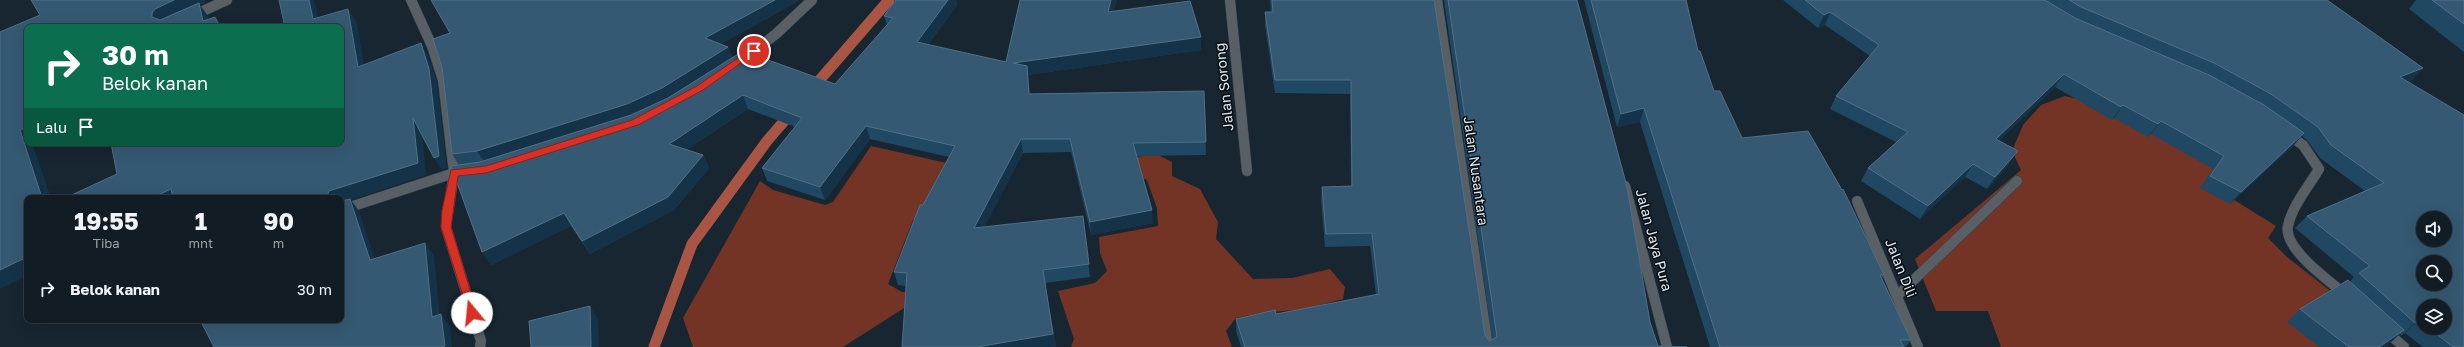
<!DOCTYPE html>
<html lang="id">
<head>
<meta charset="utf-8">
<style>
  :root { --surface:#111c25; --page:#1e2932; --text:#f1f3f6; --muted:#9ca1a7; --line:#303a42 }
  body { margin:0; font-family:"Golos Text",sans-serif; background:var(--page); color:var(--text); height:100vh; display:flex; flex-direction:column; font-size:15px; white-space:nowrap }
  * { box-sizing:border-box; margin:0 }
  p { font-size:13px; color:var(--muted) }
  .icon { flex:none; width:22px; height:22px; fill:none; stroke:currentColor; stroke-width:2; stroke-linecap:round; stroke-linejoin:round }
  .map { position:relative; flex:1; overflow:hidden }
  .panel { position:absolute; left:24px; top:195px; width:320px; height:128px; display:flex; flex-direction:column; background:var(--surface); border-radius:8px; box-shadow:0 4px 16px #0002,0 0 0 1px var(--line) }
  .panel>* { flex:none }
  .guide { position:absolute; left:24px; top:24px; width:320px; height:122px; border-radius:8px; box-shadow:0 4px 16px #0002,0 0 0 1px var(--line); background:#0b6e4f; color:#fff; overflow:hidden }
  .controls { position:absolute; left:2416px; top:211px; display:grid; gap:8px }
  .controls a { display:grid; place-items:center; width:36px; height:36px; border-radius:50%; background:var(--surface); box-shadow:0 4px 16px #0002,0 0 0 1px var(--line); font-size:20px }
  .pin { position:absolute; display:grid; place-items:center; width:34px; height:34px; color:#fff; margin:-17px; border:2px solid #fff; border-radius:50%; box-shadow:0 1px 4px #0007 }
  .me { position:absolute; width:44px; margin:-22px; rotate:343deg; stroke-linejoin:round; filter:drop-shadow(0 0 3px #0008) }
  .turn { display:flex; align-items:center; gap:14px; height:84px; padding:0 12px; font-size:18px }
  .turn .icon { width:52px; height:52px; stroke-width:2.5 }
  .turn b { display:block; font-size:28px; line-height:34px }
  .then { display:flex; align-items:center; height:38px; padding:0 12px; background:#0003; gap:8px; font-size:15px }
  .eta { display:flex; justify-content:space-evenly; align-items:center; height:68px; text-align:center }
  .eta b { font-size:24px; font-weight:700; line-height:28px }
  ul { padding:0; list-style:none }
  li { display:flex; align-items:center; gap:12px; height:52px; padding:0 12px }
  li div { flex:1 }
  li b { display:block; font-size:15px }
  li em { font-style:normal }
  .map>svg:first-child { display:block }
  .green { fill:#733425 }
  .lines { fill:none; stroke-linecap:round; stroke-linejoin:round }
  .stream { stroke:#a85543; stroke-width:11 }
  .minor-casing { stroke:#33414c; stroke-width:11 }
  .minor { stroke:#585f65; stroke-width:10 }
  .wall { fill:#204863; fill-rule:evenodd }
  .shaded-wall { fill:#143348 }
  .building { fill:#355972; stroke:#507086; fill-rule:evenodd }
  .route { fill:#d93025; stroke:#8d1f18 }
  .labels { text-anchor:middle; stroke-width:3; stroke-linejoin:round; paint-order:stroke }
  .street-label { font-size:14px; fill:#e0e9f1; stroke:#080e13 }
</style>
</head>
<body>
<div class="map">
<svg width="2464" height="347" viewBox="0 0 2464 347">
  <rect width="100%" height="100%" fill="#172631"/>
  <g class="green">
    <path d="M2065,96L2093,103L2204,159L2230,185L2231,198L2276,226L2268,238L2287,257L2333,293L2323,347H2001L1988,311H1936L1915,259L2021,170L2012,151L2023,125L2041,105Z"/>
    <path d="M871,146L947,163L924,211L913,220L888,284L902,292H911L912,303L843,347H693L683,318L760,181L773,190L825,205L833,202Z"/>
    <path d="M1156,154L1172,162V176L1200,189L1218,222L1216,239L1253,279L1292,278L1330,269L1345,287L1343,299L1305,309L1261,313L1236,318L1226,331L1232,347H1071L1074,339L1058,291L1095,283L1107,271L1100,253L1099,237L1158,226L1157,208L1147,180L1136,175L1130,158Z"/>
  </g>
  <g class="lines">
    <g class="stream">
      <path d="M811,90L889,0"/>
      <path d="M654,347L692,244L767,141L792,112"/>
    </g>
    <defs>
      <g id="minor">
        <path d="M411,0L432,46L443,80L454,173L446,227L481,341L480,347"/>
        <path d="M1230,0L1247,171"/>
        <path d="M1437,0L1488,347"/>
        <path d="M168,27L227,0"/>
        <path d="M741,61L776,34L812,0"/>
        <path d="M2287,134L2303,145L2319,169C2309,186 2292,206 2288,226C2283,248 2329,281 2345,294"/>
        <path d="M1625,186L1667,347"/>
        <path d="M1857,201L1918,347"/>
        <path d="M341,210L454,173L467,171"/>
        <path d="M1897,296L2017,181"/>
        <path d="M2386,331L2404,347"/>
      </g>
    </defs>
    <use href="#minor" class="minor-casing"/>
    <use href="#minor" class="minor"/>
  </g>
  <g class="wall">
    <path d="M800,0L721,44L728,47L732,58L835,84L887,26L884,16L896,0H956L957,5L928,45L1006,62L1020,0H1117L1113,11L1201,50L1028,75L1030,94L1204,91L1206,155L1137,156L1153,223L1091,235L1071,152L1023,153L984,227L1083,216L1090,277L1045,283L1056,346L1051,347H902L906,286L898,285L894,272L923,205L949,157L870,139L825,200L767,181L762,168L795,127L748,109L686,150L703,155L709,168L674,210L590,254L571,226L491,265L482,252L459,165L452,154Z"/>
    <path d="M1270,0H1434L1485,335L1489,341L1492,339L1444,0H1577L1650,322L1658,346L1687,347H1241L1236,331V319L1276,314L1376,295L1370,246L1325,247L1321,200L1322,187L1351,186L1350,94L1275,93L1265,25V12H1271Z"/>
    <path d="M1584,0H1686L1698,51L1714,91L1742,138L1884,275L1882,279L1911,340L1906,347H1710L1640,122L1617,127Z"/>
    <path d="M1783,0H2327L2423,68L2411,81L2408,82L2464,347H2423L2405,333L2401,336L2400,334L2390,343L2384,347H2319L2287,322L2300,309L2350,282L2354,277L2295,228L2307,216L2365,191L2320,158L2307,140L2302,136L2293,146L2230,204L2200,188L2213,169L2151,134L2148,137L2114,118L2112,120L2055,87L1999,141L2009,164L1987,189L1965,177L1920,219L1861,181L1868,168L1896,142L1830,109L1836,96L1870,56L1825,25L1818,28ZM2423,306L2445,328H2423Z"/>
    <path d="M2416,0H2464V52L2409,9Z"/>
  </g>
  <g class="shaded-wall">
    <path d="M174,0H205V3L200,5L208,16L211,27L162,26L152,17V13L155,9Z"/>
    <path d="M309,0H314L321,27L313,19Z"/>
    <path d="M775,0H800L710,50L705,38Z"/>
    <path d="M948,0H956L957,5L920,56L917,42Z"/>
    <path d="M1111,0H1117L1109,26L1108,12Z"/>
    <path d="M348,9L357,22L366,79L358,67Z"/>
    <path d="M1830,12L1825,25L1818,28L1824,15Z"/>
    <path d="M215,17L223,27H220Z"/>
    <path d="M1201,37V50L1028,75L1031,107L1013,63Z"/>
    <path d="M421,43L428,56L437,81L447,168L442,170L434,158Z"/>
    <path d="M728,47L733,59L667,100L633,116L485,163L477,151Z"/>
    <path d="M2423,68L2411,81L2388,90L2400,77Z"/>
    <path d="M2064,74L2055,87L1988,152L1996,139Z"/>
    <path d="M743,95L748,109L675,157L669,144Z"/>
    <path d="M2123,105L2114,118L2112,120L2121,107Z"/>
    <path d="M1644,108L1640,122L1617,127L1621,114Z"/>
    <path d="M413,118L422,130L426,175L351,200L359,211L379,272L370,260L341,203V198H326L329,191Z"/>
    <path d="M2161,121L2151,134L2148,137L2158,124Z"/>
    <path d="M866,126L870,139L825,200L820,187Z"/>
    <path d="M27,127V143H32L51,198H42L20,130Z"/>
    <path d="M2304,133L2293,146L2230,204L2241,192Z"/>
    <path d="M1021,139L1023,153L977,242L974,228Z"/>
    <path d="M2018,151L2009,164L1987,189L1995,177Z"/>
    <path d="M703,155L709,168L674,210L590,254L582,241Z"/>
    <path d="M1973,164L1965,177L1920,219L1928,206Z"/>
    <path d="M171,189L179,198H152Z"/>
    <path d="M1152,210L1153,223L1091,235L1090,222Z"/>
    <path d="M564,213L571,226L491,265L482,252Z"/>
    <path d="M425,243L434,255L441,329L432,317Z"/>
    <path d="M27,257V276L0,289V270Z"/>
    <path d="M1043,270L1056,346L1051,347H977Z"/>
    <path d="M590,306L598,319L599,347H591Z"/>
    <path d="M441,314L450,326L452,347H442Z"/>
    <path d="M2419,320L2405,333L2401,336L2415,323Z"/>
    <path d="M2404,330L2390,343L2384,347H2379Z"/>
  </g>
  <g class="building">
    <path d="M31,0H174L155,9L152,13V17L160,20L199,3L203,21L215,17L220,27H27V127L20,130L42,198H27V257L0,270V32L40,15Z"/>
    <path d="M279,0H309L313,19L348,9L358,67L421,43L429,69L439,156L434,158L413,118L418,163L329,191L326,198H173L171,189L152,198H65L117,174L111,143H341V27H285Z"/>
    <path d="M431,0H775L705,38L728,47L662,88L627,104L477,151L452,154L442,67L433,39L450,33Z"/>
    <path d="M896,0H948L917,42L1006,62L1020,0H1111L1108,12L1190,1L1201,37L1013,63L1027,66L1029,94L1204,91L1206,142L1133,143L1152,210L1090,222L1070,139H1021L974,228L1083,216L1089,264L1043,270L1053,334L977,347H902L907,273L894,272L920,205H923L955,146L866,126L820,187L762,168L802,118L743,95L669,144L703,155L668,197L582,241L564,213L482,252L451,166L480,162L631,115L668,98L743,51L835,84L893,18L884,16Z"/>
    <path d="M1272,0H1434L1485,335L1489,341L1497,337L1448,0H1577L1627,187L1650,322L1658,346L1687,347H1245L1236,319L1275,310L1276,314L1379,294L1372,233L1326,234L1322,187L1352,186L1351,80H1275L1265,12H1273Z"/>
    <path d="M1591,0H1686L1698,51H1700L1714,91H1720L1742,138L1808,131L1842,190L1843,189L1884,275H1880L1911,340H1900L1904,347H1720L1644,108L1621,114Z"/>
    <path d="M1805,0H2045L2075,18L2209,75L2264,105L2304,133L2241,192L2210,176L2224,156L2161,121L2158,124L2123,105L2121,107L2064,74L1996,139L2018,151L1995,177L1973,164L1928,206L1868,168L1908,132L1836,96L1879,45L1830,12L1824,15Z"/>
    <path d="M2069,0H2327L2423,68L2400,77L2464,115V347H2453L2429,328H2445V306H2423V323L2419,320L2415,323L2359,273L2370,266L2307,216L2384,183L2331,145L2318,127L2271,94L2214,63L2081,7ZM2423,218H2445V240H2423ZM2423,262H2445V284H2423Z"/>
    <path d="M2432,0H2464V24Z"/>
    <path d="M350,199L370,260L425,243L432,317L441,314L445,346L442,347H214L200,320H341V201Z"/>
    <path d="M2348,280L2404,330L2379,347H2349L2300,309Z"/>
    <path d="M590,306L591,347H531L529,321Z"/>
  </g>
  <path class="route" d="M751,49L758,51L703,90L638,125L486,173L458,176L451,227L477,313L472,317L469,315L441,227L442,210L451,170L486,166L632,120L697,86Z"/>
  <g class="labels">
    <g class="street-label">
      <text transform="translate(1224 87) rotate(-96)" y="5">Jalan Sorong</text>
      <text transform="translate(1476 171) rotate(82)" y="5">Jalan Nusantara</text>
      <text transform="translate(1654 240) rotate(75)" y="5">Jalan Jaya Pura</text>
      <text transform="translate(1901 268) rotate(68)" y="5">Jalan Dili</text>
    </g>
  </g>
</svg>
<div class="controls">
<a><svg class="icon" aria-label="sound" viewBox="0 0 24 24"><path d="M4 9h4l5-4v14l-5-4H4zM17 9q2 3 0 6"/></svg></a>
<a><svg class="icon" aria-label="search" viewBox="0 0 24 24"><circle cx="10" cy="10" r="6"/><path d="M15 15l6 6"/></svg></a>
<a><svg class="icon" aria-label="layers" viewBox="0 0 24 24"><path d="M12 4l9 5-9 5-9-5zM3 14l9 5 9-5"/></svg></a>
</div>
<div class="pin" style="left:754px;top:51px;background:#d93025"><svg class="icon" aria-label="arrive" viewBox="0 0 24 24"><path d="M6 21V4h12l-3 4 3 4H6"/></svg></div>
<svg class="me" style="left:472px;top:313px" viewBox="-20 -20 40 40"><circle r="19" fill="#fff"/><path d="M0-13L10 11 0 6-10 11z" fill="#d93025"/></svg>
<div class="guide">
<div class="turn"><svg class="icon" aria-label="right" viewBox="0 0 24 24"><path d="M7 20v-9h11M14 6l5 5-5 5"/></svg><div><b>30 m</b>Belok kanan</div></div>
<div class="then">Lalu<svg class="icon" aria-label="arrive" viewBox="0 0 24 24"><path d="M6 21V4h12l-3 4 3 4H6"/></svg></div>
</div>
<section class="panel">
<div class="eta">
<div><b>19:55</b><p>Tiba</p></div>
<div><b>1</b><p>mnt</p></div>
<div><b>90</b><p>m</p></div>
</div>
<ul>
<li><svg class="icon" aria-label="right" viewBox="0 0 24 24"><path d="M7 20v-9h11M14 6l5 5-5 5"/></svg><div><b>Belok kanan</b></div><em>30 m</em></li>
</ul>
</section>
</div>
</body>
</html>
